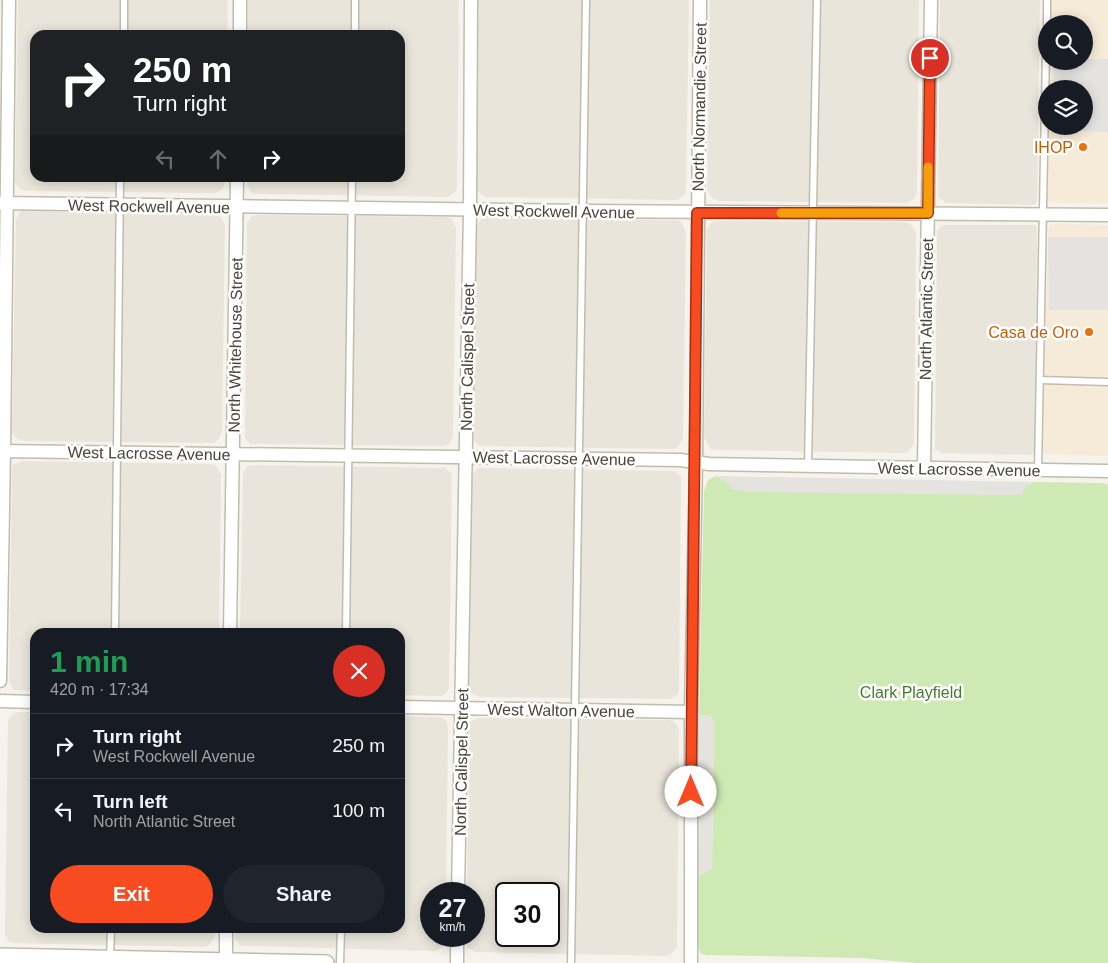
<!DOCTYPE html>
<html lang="en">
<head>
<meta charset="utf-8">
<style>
  :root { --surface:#171b24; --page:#20242c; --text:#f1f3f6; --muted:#9ea1a6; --line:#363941; --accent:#f84b20 }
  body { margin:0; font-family:Helvetica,sans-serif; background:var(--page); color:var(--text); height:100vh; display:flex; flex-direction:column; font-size:19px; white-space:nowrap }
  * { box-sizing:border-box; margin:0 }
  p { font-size:16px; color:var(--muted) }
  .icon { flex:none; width:28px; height:28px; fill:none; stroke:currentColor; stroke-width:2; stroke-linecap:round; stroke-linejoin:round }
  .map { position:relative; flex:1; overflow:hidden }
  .panel { position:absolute; left:30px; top:628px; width:375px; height:305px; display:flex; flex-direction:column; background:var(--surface); border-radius:15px; box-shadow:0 2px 12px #0003 }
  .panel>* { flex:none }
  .guide { position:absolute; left:30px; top:30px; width:375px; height:152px; border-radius:15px; box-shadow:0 2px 12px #0003; background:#202124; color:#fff; overflow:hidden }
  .tools { position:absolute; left:1038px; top:15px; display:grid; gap:10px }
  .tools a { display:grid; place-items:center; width:55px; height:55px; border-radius:50%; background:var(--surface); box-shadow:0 2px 12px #0003; font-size:25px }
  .speed { position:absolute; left:420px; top:882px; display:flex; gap:10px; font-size:25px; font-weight:700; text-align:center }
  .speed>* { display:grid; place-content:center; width:65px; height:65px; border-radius:50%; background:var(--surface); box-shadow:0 2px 12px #0003; line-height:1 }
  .speed small { font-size:12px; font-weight:400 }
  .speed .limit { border:2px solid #111; border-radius:8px; background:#fff; color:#111 }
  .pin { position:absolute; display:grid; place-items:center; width:42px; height:42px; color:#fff; margin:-21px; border:2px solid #fff; border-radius:50%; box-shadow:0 1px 5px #0007 }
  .me { position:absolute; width:55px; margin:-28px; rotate:0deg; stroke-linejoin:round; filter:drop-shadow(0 0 4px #0008) }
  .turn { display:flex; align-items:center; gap:18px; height:105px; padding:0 20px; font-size:22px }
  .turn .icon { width:65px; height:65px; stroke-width:2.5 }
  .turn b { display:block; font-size:35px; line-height:42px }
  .lanes { display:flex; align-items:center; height:48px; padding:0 20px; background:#0003; justify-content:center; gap:25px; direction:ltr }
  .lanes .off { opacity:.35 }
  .round { display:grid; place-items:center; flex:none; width:52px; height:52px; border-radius:26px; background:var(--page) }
  .summary { display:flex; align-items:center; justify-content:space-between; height:85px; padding:0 20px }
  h1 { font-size:30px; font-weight:600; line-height:38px; color:#1e9e55 }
  .action { display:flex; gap:10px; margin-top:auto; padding:10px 20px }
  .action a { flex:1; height:58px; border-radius:30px; background:var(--accent); color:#fff; font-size:20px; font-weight:600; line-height:58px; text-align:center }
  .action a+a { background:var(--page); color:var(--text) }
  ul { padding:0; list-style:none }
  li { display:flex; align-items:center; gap:15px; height:65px; padding:0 20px; border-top:1px solid var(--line) }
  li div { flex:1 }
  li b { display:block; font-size:19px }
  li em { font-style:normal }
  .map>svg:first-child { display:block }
  .residential { fill:#e9e5da; fill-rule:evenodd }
  .commercial { fill:#f6ebd8 }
  .green { fill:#cfe9b5 }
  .parking { fill:#e5e3e0 }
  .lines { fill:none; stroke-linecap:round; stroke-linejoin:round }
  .service-casing { stroke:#c1bcae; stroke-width:9 }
  .minor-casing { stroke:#c1bcae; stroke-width:15 }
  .tertiary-casing { stroke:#c1bcae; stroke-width:18 }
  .service { stroke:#fff; stroke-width:6 }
  .minor { stroke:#fff; stroke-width:12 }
  .tertiary { stroke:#fff; stroke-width:15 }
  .route-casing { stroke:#a13115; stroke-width:12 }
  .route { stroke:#f84b20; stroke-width:9 }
  .slow { stroke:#f59e0b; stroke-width:9 }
  .food-dot { fill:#e8710a; stroke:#fff; stroke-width:2 }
  .labels { text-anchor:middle; stroke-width:5; stroke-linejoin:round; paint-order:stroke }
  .street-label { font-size:16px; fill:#4a4439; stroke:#fff }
  .food-label { font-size:16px; fill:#c56008; stroke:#fff; text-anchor:end }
  .park-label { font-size:16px; fill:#467d2b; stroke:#fff }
</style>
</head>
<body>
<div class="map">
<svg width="1108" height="963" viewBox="0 0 1108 963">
  <rect width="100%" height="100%" fill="#f6f3ec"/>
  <g class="residential">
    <path d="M18,0H228L227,35H35V178H225L223,189L216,193L25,191L20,189L15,182Z"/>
    <path d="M248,0H459L457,188L455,192L448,197L256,194L251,192L247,185V178H400V35H248Z"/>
    <path d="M478,0H689L686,191L685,195L677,200L485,197L481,195L476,188Z"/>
    <path d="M710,0H919L917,193L915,198L907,203L718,201L712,198L707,190Z"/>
    <path d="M940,0H1040L1037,201L1035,205L946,203L938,197Z"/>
    <path d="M21,211L215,214L220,216L225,224L222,432L217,441L213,443L24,441L18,439L14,436L12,431L16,219Z"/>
    <path d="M257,215L447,217L452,219L456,228L453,436L449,444L443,446L251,444L245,439L247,223L252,216Z"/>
    <path d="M487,218L677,220L681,222L686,231L683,439L678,447L673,449L480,446L474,442L476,226L481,219Z"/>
    <path d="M716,221L904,222L910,224L914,228L916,233L914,443L909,451L904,453L719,450H713L709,447L704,437L707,230L711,223Z"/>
    <path d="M942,225H1033L1036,226L1037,229L1035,450L1031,455L941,453L935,449L937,231Z"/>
    <path d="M21,461L212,464L216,466L221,474L219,632H35V691L14,690L9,682L12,469L13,465Z"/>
    <path d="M252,465L444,468L452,473L449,688L445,694L441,696L400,695V632H240L243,473L247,466Z"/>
    <path d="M481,468L674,471L681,476L679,691L675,697L671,699L479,697L471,693L469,688L472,476L477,469Z"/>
    <path d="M18,712H35V928H215V937L209,945L204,947L11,943L8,941L5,934L8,721L13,713Z"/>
    <path d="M400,716L438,717L442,718L447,722L448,728L446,894H431V936H446L445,945L436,951L240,946L235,939L236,928H400Z"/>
    <path d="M479,718L668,720L673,721L677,725L679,730L677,947L671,954L666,956L475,952L467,947V936H474V894H467L469,726L471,721ZM506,894H549V936H506Z"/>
  </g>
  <g class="commercial">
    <path d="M1050,0H1108V204L1051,203L1048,201L1049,126H1084V89H1049L1050,61H1084V24H1050Z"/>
    <path d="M1053,224L1108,225V454L1106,456L1047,454L1042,453L1048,232L1050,225Z"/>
  </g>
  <path class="green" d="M716,476L727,482L733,489L1021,495L1025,486L1034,482L1103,483L1108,485V963H916L861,958L707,955L701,954L697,943L698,876L712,869L714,721L709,715H699L704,491L708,480Z"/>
  <g class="parking">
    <path d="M1084,59H1108V132L1052,130V126H1084V89H1053L1054,61H1084Z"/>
    <path d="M1048,237H1108V310H1049Z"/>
    <path d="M716,476L1034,482L1025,486L1021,495L746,492L733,489L726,482Z"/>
    <path d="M699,715H709L714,720L712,869L698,876Z"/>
  </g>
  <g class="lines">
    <defs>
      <g id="service">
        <path d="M1047,24V0"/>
        <path d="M124,35V0"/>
        <path d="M355,35V0"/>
        <path d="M1040,380L1108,382"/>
        <path d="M808,466L817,0"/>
        <path d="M1038,470L1046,51"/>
        <path d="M115,632L120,178"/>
        <path d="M346,632L352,178"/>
        <path d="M110,959L111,928"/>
        <path d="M340,963L341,928"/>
        <path d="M571,963L586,0"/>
      </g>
      <g id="minor">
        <path d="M240,35V0"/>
        <path d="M0,203L584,211L1108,215"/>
        <path d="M0,451L680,460L709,464L1108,471"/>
        <path d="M924,468L931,0"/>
        <path d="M230,632L237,178"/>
        <path d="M0,681L4,451L9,0"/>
        <path d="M0,701L35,702"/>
        <path d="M400,707L691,712"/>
        <path d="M458,894L470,210L471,0"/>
        <path d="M226,961V928"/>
        <path d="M457,963V936"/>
        <path d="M691,963V712L696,463L700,0"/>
      </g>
      <path id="tertiary" d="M0,956L326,963"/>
    </defs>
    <use href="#service" class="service-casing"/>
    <use href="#minor" class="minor-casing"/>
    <use href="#tertiary" class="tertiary-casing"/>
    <use href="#service" class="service"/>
    <use href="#minor" class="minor"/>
    <use href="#tertiary" class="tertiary"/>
  </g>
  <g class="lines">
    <defs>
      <path id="route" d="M691,792L697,213H928L930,58"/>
    </defs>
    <use href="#route" class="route-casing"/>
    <use href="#route" class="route"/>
    <path class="slow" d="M781,213H928V167"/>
  </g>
  <g class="food-dot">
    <circle cx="1083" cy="147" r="5"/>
    <circle cx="1089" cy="332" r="5"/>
  </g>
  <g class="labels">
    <g class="street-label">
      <text transform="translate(699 107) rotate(-89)" y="6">North Normandie Street</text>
      <text transform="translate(149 206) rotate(1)" y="6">West Rockwell Avenue</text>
      <text transform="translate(554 211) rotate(1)" y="6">West Rockwell Avenue</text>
      <text transform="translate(926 309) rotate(-89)" y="6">North Atlantic Street</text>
      <text transform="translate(235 345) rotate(-89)" y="6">North Whitehouse Street</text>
      <text transform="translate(467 357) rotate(-89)" y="6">North Calispel Street</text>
      <text transform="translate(149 453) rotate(1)" y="6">West Lacrosse Avenue</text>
      <text transform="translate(554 458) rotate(1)" y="6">West Lacrosse Avenue</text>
      <text transform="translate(959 469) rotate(1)" y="6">West Lacrosse Avenue</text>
      <text transform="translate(561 710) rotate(1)" y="6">West Walton Avenue</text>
      <text transform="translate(461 762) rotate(-89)" y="6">North Calispel Street</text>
    </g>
    <g class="food-label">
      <text x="1073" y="153">IHOP</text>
      <text x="1079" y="338">Casa de Oro</text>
    </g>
    <g class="park-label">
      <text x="911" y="698">Clark Playfield</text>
    </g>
  </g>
</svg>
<div class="tools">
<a><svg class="icon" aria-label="search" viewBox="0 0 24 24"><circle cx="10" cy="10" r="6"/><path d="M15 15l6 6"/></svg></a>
<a><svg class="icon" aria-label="layers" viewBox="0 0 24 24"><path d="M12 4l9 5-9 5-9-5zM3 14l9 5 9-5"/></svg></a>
</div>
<div class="speed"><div>27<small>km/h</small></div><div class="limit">30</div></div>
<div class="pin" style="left:930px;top:58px;background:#d93025"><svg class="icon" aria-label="arrive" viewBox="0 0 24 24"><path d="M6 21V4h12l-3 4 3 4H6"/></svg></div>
<svg class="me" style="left:691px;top:792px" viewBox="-20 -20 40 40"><circle r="19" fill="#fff"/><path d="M0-13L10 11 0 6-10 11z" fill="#f84b20"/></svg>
<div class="guide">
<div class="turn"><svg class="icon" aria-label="right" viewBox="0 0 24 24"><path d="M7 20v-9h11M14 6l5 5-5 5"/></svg><div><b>250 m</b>Turn right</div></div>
<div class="lanes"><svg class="icon off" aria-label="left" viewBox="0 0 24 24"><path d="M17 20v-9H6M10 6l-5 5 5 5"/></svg><svg class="icon off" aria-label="ahead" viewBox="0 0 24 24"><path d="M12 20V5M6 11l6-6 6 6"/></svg><svg class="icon" aria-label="right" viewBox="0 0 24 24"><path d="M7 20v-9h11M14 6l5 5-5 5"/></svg></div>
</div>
<section class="panel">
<div class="summary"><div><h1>1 min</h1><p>420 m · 17:34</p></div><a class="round" style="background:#d93025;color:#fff"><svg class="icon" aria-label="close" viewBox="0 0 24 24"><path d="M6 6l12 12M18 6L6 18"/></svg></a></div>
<ul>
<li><svg class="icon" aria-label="right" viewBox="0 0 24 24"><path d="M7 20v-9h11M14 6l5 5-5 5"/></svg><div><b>Turn right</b><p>West Rockwell Avenue</p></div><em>250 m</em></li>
<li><svg class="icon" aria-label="left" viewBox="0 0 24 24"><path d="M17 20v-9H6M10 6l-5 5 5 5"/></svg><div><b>Turn left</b><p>North Atlantic Street</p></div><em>100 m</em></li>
</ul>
<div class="action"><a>Exit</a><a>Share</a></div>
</section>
</div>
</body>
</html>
